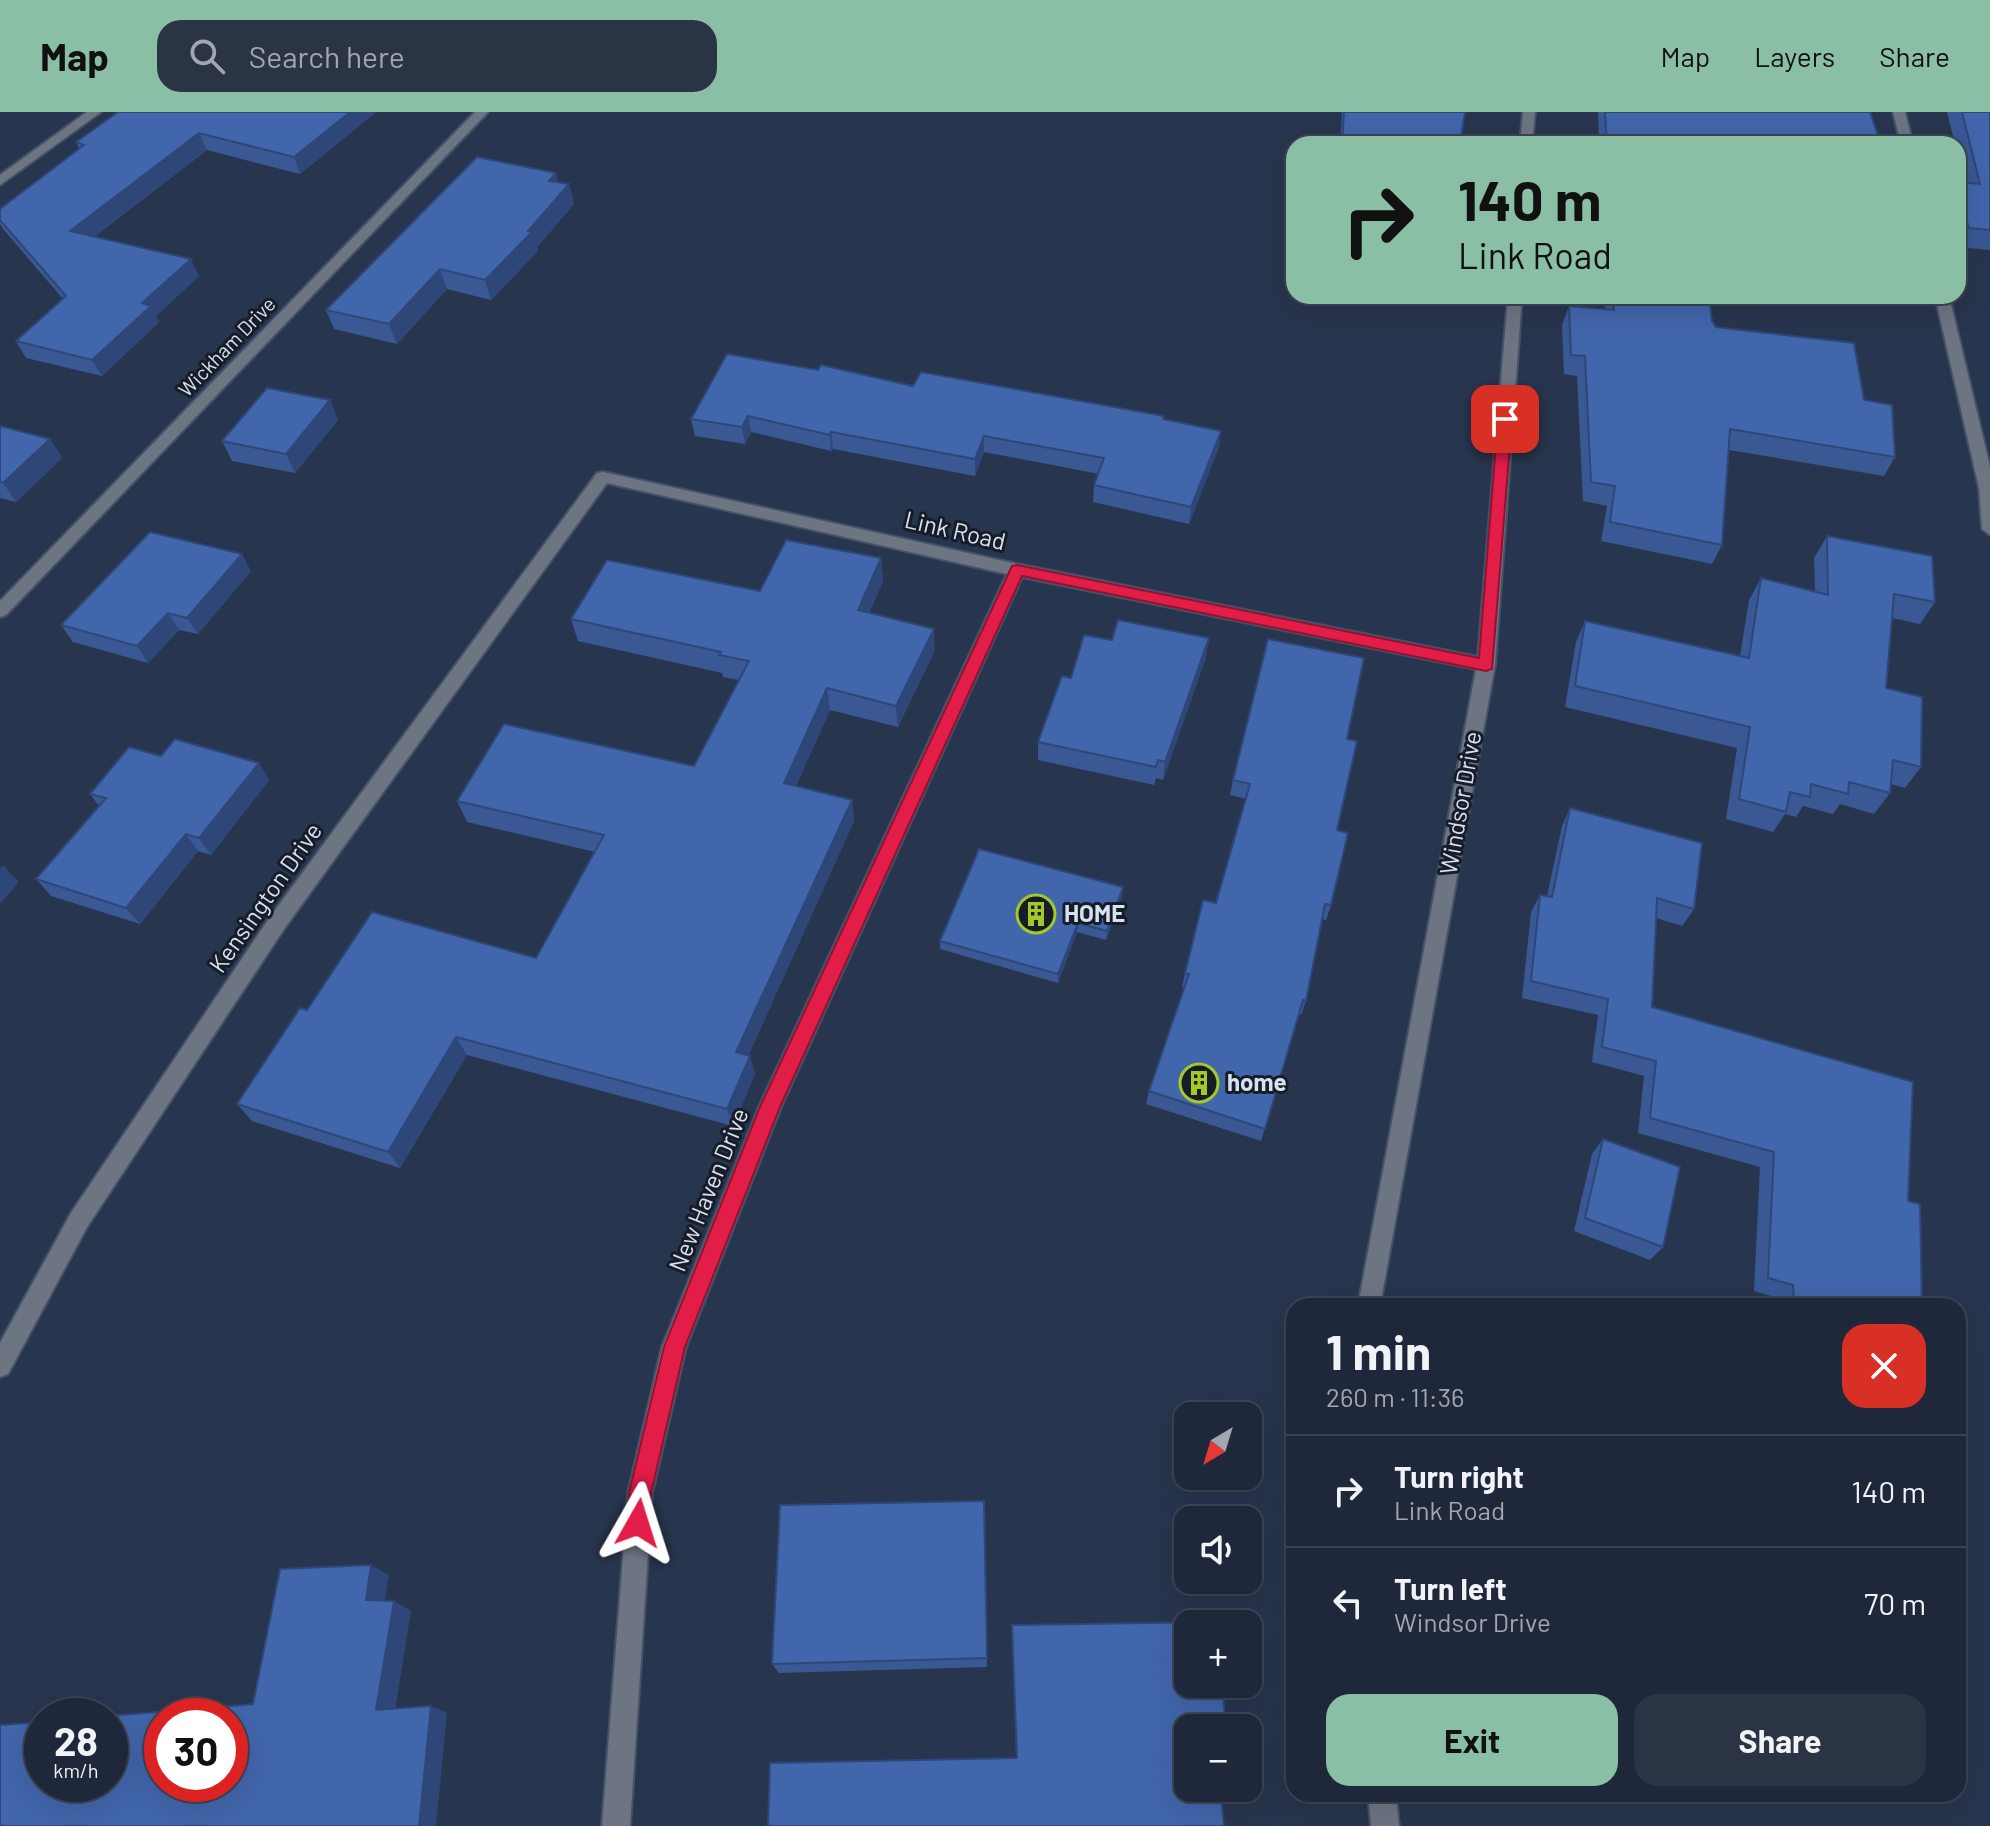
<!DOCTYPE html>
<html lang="en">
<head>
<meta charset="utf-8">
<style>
  :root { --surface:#1e283a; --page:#2b3445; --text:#f1f3f6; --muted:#a1a6af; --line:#3c4454; --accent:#8abfa5 }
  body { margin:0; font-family:Barlow,sans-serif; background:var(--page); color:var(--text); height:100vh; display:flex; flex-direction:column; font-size:30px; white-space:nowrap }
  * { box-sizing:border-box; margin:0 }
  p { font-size:26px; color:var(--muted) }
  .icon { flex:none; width:44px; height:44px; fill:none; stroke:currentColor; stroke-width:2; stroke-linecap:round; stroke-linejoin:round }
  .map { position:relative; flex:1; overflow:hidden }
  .side { position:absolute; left:1286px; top:1186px; width:680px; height:504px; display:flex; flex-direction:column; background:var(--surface); border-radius:24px; box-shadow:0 8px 32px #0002,0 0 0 2px var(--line) }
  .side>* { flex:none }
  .guide { position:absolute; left:1286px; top:24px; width:680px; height:168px; border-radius:24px; box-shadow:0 8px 32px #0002,0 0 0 2px var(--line); background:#8abfa5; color:#111; overflow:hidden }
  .needle { width:52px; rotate:218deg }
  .fabs { position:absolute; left:1174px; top:1290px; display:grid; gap:16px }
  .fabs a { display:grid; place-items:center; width:88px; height:88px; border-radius:16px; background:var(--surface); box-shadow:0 8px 32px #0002,0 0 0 2px var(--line); font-size:40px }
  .speed { position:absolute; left:24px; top:1586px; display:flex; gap:16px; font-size:40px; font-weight:700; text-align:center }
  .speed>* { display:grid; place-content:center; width:104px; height:104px; border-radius:50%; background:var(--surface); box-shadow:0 8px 32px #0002,0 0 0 2px var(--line); line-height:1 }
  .speed small { font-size:20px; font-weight:400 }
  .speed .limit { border:12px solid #d22; background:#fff; color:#111 }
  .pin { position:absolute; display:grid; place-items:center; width:68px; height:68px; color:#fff; margin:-34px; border-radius:16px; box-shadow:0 4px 12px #0006 }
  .me { position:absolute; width:88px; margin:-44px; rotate:6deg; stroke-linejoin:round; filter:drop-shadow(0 0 6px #0008) }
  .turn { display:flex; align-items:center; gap:28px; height:168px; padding:0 40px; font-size:36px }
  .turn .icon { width:104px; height:104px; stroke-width:2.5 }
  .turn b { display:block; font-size:56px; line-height:68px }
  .round { display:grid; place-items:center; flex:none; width:84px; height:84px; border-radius:24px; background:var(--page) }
  .head { display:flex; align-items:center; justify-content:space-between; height:136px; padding:0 40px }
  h1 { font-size:48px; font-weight:700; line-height:60px }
  .primary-button { display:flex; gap:16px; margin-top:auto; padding:16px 40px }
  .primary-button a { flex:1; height:92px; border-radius:24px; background:var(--accent); color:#111; font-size:32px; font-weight:700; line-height:92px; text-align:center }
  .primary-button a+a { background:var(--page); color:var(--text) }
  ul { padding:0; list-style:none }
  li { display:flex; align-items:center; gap:24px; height:112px; padding:0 40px; border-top:2px solid var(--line) }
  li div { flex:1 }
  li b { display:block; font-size:30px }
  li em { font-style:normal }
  header { display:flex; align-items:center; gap:48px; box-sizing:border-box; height:112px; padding:0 40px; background:var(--accent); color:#111 }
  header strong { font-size:38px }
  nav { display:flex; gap:44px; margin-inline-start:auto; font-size:28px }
  .search { width:560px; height:72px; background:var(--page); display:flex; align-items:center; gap:20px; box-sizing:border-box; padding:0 28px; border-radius:24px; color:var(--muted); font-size:30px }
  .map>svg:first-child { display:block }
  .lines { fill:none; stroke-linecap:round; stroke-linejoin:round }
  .minor-casing { stroke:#445168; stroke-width:4 }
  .minor { fill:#6e7582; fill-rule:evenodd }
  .wall { fill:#395894 }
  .shaded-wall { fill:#2e4778 }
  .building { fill:#4266ac; stroke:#2e4778; stroke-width:2; fill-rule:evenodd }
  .route { fill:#e11d48; stroke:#92132f; stroke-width:2 }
  .labels { text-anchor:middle; stroke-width:6; stroke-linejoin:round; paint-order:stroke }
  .far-street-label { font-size:20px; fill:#d8e1f1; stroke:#171d28 }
  .street-label { font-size:24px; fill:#d8e1f1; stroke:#171d28 }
  .poi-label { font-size:24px; font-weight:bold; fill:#d8e1f1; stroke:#171d28; text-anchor:start }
</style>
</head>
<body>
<header>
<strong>Map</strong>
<div class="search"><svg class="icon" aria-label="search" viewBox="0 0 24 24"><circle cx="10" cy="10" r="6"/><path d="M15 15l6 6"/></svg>Search here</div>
<nav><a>Map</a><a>Layers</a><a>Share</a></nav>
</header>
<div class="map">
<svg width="1990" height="1714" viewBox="0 0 1990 1714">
  <rect width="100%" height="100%" fill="#28354e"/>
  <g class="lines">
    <defs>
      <g id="minor">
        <path d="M87,0H101L0,73V63Z"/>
        <path d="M475,0H488L6,503L0,505V489Z"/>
        <path d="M1523,0H1535L1532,32H1520Z"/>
        <path d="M1893,0H1905L1913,32H1901Z"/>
        <path d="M1508,184H1522L1495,553L1380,1194H1358L1476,557L1022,465L781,995L686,1235L652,1381L630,1714H602L628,1381L662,1235L759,995L1007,462L607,371L284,817L87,1115L8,1262L0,1265V1231L71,1101L270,805L597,361L603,360L1017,452L1478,545Z"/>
        <path d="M1935,184H1949L1990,355V423L1982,417L1979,376Z"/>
        <path d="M1368,1682H1396L1399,1714H1371Z"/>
      </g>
    </defs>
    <use href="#minor" class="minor-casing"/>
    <use href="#minor" class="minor"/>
  </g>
  <g class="wall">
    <path d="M118,0H376L300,62L207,38L94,125L199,164L156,204L159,210L102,264L26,246L16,229L63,187L4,118L0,112V97L79,37L76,30Z"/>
    <path d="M1342,0H1465L1460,32H1340Z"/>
    <path d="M1598,0H1870L1881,32H1599Z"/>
    <path d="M1947,0H1990V138L1958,135V70H1964L1958,46V32H1955Z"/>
    <path d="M558,70L569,72L574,92L537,135L538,139L491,188L447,177L397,232L334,217L326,198Z"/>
    <path d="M1604,184H1709L1712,209L1716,215L1864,288L1895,345L1884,364L1729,338L1722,433L1712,452L1601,429L1607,394L1583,389L1577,264L1564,262L1562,213L1569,194L1605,198Z"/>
    <path d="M913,274L1163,307L1221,319L1219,335L1189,412L1093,390L1094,373L1099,362L984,340L975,364L833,337L831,339L751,320L745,332L695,324L691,307Z"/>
    <path d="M330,288L338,308L295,361L232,349L222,329Z"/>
    <path d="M0,314L50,327L62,346L16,390L0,386Z"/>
    <path d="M1827,424L1935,490L1920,512L1892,506L1886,576L1921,655L1905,676L1891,672L1890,681L1874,702L1840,692L1833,702L1803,694L1796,705L1785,702L1773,720L1726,707L1737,636L1565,595L1576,530L1585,509L1740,544L1749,488L1761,466L1815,479L1814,446Z"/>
    <path d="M881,446L883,469L869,501L935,538L898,615L830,598L796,674L852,688L854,709L748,944L755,962L733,1014L467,943L400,1056L252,1009L237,992L307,898L536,846L595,740L467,710L457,689L694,654L739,568L723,565L722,561L578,529L571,507L760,479Z"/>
    <path d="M251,459L198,522L179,518L148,551L73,530L61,513Z"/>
    <path d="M1209,526L1206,545L1163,668L1156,666L1154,673L1038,648V630L1071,566L1112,528Z"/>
    <path d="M1347,627L1337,718L1331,793L1326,808L1322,807L1306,889L1301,903L1299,902L1261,1029L1146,992L1149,979L1184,876L1182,875L1185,861L1216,791L1246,687L1230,683L1233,668Z"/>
    <path d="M161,644L259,651L269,668L211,743L198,739L140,812L51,784L36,767L99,694L90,682Z"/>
    <path d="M1570,696L1694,797L1682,814L1656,806L1652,895L1908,1089L1922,1194H1778V1186L1754,1179L1760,1055L1638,1021L1644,964L1592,950L1598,903L1522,886L1531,800L1540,783L1547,784L1562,714Z"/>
    <path d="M1123,775L1122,784L1106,828L1077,820L1058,871L940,837V829Z"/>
    <path d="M1603,1027L1663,1135L1650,1148L1574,1119L1592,1042Z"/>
    <path d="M984,1389L987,1555L779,1561L772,1552Z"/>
    <path d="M1012,1513L1233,1682L1226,1686H1222L1016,1646Z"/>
  </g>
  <g class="shaded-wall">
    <path d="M350,0H376L300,62L294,45Z"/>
    <path d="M199,21L207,38L79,136L70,119Z"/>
    <path d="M556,61L560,81L549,69Z"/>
    <path d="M569,72L574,92L537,135L538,139L491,188L485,168Z"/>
    <path d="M191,147L199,164L156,204L159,210L102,264L92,248L142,191Z"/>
    <path d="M440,157L447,177L397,232L389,212Z"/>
    <path d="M330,288L338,308L295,361L286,342Z"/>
    <path d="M748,304L751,320L745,332L742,315Z"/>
    <path d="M1221,319L1219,335L1189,412L1191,395Z"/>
    <path d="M831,320L833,337L831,339L830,323Z"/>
    <path d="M984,324V340L975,364V347Z"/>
    <path d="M50,327L62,346L16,390L3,371Z"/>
    <path d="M242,442L251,459L198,522L187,506Z"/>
    <path d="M881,446L883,469L860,520L858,498Z"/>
    <path d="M168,501L179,518L148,551L137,534Z"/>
    <path d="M934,517L935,538L898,615L896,594Z"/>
    <path d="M1209,526L1206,545L1163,668L1165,650Z"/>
    <path d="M827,576L830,598L788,692L784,671Z"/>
    <path d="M259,651L269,668L211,743L199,726Z"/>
    <path d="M852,688L854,709L742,958L736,940Z"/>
    <path d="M186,722L198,739L140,812L126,796Z"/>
    <path d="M3,753L19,770L0,792V756Z"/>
    <path d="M1123,775L1122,784L1106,828L1107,819Z"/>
    <path d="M1078,811L1077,820L1058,871V862Z"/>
    <path d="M456,925L467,943L400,1056L388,1040Z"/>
    <path d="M750,944L755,962L733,1014L727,997Z"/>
    <path d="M371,1453L389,1463L383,1498L366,1488Z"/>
    <path d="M394,1489L411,1499L394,1605L376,1598Z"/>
    <path d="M431,1594L447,1601L436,1714H419Z"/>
  </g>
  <g class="building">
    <path d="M118,0H350L294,45L199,21L70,119L191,147L142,191L151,194L92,248L16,229L66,184L0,108V97L84,33L76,30Z"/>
    <path d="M1344,0H1465L1460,32H1342Z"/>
    <path d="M1605,0H1870L1881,32H1607Z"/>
    <path d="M1962,0H1990V118L1969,116L1958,79V70L1980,72Z"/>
    <path d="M477,45L556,61L549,69L569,72L528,119L532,120L485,168L440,157L389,212L326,198Z"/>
    <path d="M1613,184H1709L1712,209L1716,215L1854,231L1864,288L1892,293L1895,345L1730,317L1722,433L1610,410L1615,374L1591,370L1585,244L1571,243L1569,194L1614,198Z"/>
    <path d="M727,242L818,258L821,253L913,274L921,260L1164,304L1163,307L1221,319L1191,395L1094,373L1104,346L984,324L975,347L831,320L830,323L748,304L742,315L691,307Z"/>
    <path d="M267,276L330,288L286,342L222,329Z"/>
    <path d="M0,314L50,327L3,371L0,370Z"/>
    <path d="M150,420L242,442L187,506L168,501L137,534L61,513Z"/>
    <path d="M1827,424L1932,444L1935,490L1894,482L1886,576L1922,585L1921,655L1893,648L1890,681L1849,670L1848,682L1811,672L1810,685L1790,680L1786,700L1739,687L1750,615L1575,574L1585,509L1749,546L1761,466L1828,483Z"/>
    <path d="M786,428L881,446L858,498L934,517L896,594L827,576L784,671L852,688L736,940L750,944L727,997L456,925L388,1040L237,992L300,896L307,898L372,800L536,846L604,723L457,689L504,612L694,654L749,549L719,543L721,540L571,507L607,448L760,479Z"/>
    <path d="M1118,508L1209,526L1165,650L1158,648L1156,655L1038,630L1062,564L1071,566L1084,523L1112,528Z"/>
    <path d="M1268,527L1364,546L1347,627L1357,629L1337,718L1348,721L1331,793L1325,792L1306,889L1303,888L1265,1017L1149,979L1189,862L1185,861L1203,788L1216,791L1250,672L1233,668Z"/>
    <path d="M175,627L259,651L199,726L186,722L126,796L36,767L106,686L90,682L129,635L161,644Z"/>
    <path d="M1570,696L1702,731L1694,797L1657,786L1652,895L1913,970L1908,1089L1920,1092L1922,1194H1794L1793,1173L1768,1166L1774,1040L1650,1006L1656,949L1602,935L1608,887L1531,869L1540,783L1552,785Z"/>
    <path d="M979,737L1123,775L1107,819L1078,811L1058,862L940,829Z"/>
    <path d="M1603,1027L1680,1055L1663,1135L1585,1106Z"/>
    <path d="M984,1389L987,1546L772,1552L780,1393Z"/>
    <path d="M371,1453L366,1488L394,1489L376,1598L431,1594L419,1714H0V1613L42,1610V1672H110V1604H108L253,1592L280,1457ZM162,1604H230V1672H162Z"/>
    <path d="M1216,1510V1512H1188V1572H1222L1226,1616H1188V1676H1232L1233,1682H1221L1224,1714H768L770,1651L1017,1646L1012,1513Z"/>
  </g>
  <path class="route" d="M1505,303L1512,307L1492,557L1486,559L1022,464L780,995L685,1235L651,1381L646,1419L638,1422L630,1419L627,1411L629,1381L664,1235L760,995L1012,454L1017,453L1479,546L1498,307Z"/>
  <defs>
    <symbol id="building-ring" viewBox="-11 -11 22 22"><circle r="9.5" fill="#171d28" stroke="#a4c825" stroke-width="1.5"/><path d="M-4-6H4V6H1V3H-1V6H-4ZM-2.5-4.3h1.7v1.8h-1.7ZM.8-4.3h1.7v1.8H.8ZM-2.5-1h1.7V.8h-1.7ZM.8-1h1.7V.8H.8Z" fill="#a4c825"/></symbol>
  </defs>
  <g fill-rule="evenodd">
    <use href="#building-ring" x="1014" y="780" width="44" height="44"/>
    <use href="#building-ring" x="1177" y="949" width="44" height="44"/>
  </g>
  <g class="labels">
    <g class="far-street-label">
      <text transform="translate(227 235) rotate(-46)" y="7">Wickham Drive</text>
    </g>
    <g class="street-label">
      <text transform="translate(955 419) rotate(13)" y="8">Link Road</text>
      <text transform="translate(1461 691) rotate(-80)" y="8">Windsor Drive</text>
      <text transform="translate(266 786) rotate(-55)" y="8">Kensington Drive</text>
      <text transform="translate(709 1078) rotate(-68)" y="8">New Haven Drive</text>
    </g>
    <g class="poi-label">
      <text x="1064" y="810">HOME</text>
      <text x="1227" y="979">home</text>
    </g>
  </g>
</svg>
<div class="fabs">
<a><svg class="needle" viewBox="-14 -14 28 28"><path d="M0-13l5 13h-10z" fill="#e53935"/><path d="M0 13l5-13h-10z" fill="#a1a6af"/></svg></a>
<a><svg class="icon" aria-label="sound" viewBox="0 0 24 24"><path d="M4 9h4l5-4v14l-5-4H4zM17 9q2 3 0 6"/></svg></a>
<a>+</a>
<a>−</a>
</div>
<div class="speed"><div>28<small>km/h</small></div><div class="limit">30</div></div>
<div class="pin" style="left:1505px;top:307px;background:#d93025"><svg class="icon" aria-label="arrive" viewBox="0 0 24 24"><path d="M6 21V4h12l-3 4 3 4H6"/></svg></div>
<svg class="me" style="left:638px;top:1411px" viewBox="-20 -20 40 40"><path d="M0-17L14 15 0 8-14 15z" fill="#e11d48" stroke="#fff" stroke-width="4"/></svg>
<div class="guide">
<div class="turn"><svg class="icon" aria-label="right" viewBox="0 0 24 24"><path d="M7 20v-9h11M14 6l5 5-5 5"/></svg><div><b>140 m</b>Link Road</div></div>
</div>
<section class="side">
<div class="head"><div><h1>1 min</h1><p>260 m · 11:36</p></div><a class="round" style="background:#d93025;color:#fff"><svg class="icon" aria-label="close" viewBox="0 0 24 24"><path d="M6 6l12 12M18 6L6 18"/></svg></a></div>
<ul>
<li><svg class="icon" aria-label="right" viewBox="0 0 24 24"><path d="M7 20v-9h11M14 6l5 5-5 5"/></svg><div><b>Turn right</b><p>Link Road</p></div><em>140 m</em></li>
<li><svg class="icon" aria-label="left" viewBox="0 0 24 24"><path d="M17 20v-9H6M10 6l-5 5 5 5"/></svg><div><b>Turn left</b><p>Windsor Drive</p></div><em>70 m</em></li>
</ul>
<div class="primary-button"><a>Exit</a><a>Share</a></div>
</section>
</div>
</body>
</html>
